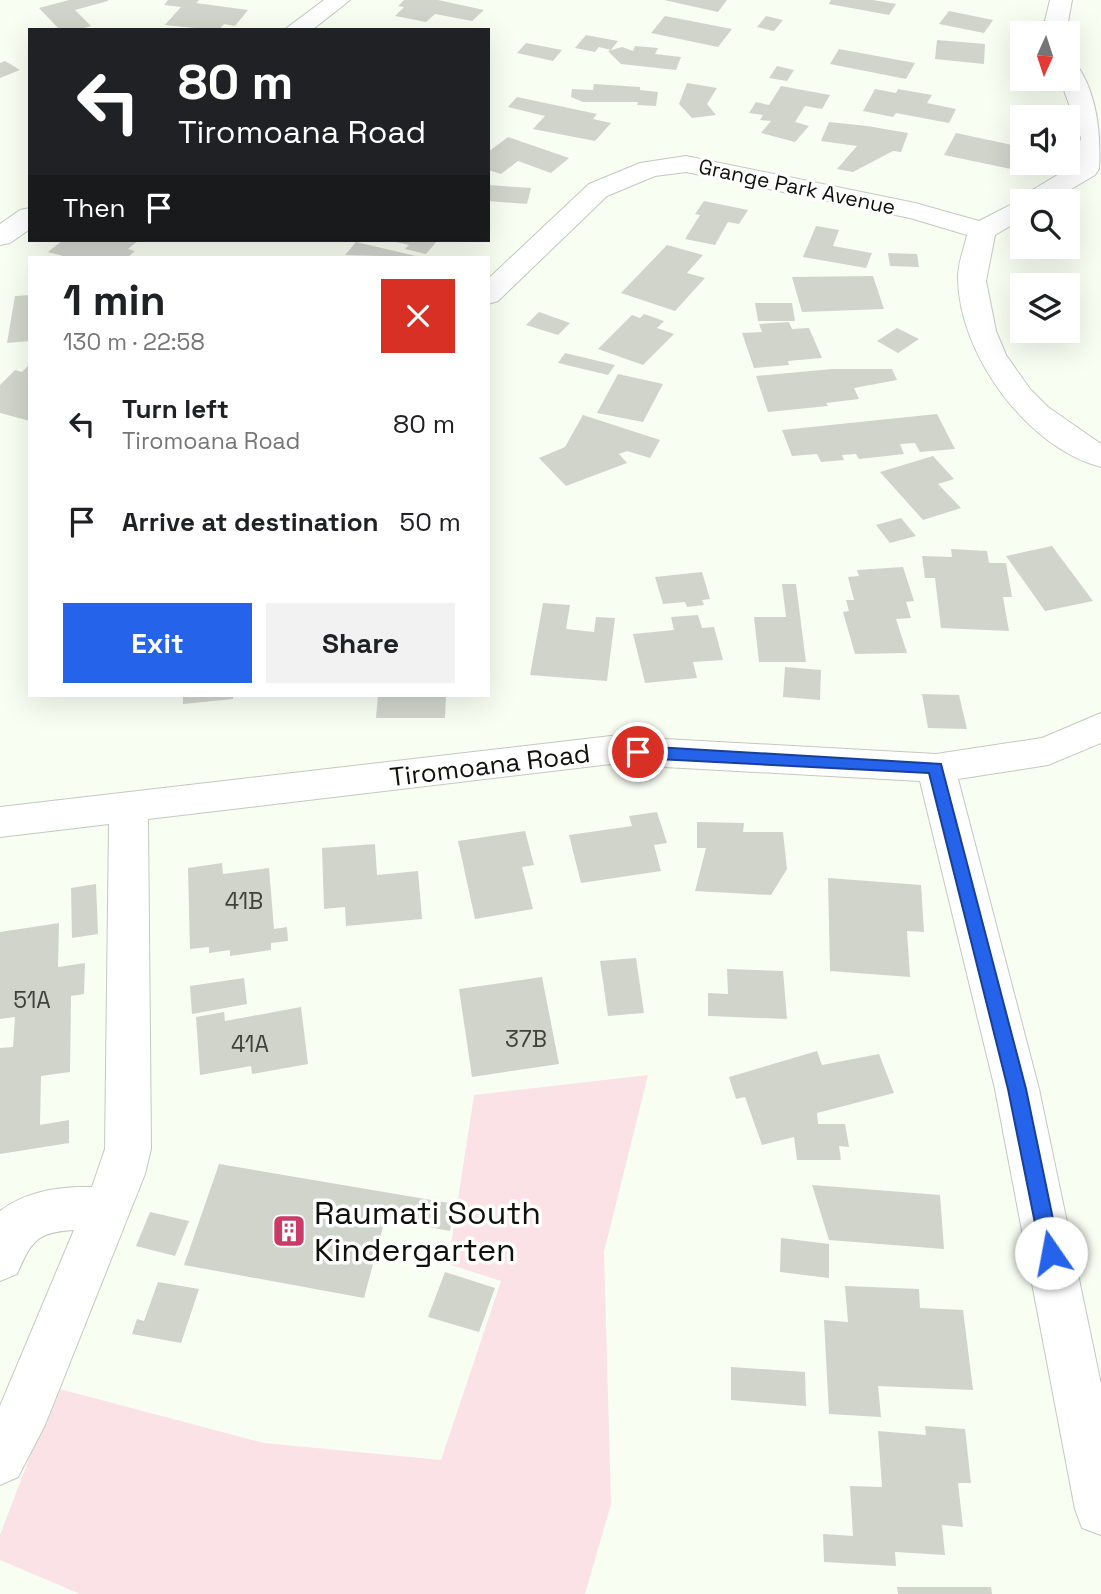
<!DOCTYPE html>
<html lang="en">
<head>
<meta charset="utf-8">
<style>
  :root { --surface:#fff; --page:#f2f2f2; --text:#202124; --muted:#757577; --accent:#2563eb }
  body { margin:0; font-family:"Space Grotesk",sans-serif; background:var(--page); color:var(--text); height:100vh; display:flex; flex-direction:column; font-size:26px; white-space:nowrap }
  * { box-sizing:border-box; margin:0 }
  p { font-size:23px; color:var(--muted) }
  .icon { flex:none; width:38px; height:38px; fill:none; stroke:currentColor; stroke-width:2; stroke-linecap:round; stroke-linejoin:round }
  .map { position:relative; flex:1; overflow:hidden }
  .drawer { position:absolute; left:28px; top:256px; width:462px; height:441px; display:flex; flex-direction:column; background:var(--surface); border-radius:0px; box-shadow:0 7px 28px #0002 }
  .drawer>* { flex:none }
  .top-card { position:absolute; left:28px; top:28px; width:462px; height:214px; border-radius:0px; box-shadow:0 7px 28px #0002; background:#202124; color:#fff; overflow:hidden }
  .needle { width:46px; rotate:183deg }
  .fabs { position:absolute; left:1010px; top:21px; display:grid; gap:14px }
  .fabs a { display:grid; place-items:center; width:70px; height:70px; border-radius:0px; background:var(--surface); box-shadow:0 7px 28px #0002; font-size:35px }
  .pin { position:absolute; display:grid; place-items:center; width:60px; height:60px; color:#fff; margin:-30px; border:4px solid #fff; border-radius:50%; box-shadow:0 2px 7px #0007 }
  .me { position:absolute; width:77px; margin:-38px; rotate:348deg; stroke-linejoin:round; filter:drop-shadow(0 0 5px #0008) }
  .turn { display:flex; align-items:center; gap:24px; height:147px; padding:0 35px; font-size:32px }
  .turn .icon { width:91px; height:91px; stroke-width:2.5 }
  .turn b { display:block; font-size:49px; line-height:60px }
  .then { display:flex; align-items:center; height:66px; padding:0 35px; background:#0003; gap:14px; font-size:26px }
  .round { display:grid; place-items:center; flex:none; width:74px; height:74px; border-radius:0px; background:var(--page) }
  .head { display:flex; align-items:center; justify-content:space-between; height:119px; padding:0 35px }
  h1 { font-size:42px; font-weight:800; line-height:52px }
  .action { display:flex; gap:14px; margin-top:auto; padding:14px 35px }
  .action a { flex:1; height:80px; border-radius:0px; background:var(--accent); color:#fff; font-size:28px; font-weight:800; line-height:80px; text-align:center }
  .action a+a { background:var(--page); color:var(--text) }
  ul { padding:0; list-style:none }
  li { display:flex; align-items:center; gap:21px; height:98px; padding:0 35px }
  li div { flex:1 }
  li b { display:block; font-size:26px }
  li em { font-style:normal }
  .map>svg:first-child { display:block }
  .green { fill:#fbe2e7 }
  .building { fill:#d0d4cb }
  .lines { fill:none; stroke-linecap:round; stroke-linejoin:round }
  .minor-casing { stroke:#c4c9bf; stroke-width:2 }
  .minor { fill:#fff; fill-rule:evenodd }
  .route { fill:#2563eb; stroke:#184099; stroke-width:2 }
  .labels { text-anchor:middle; stroke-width:7; stroke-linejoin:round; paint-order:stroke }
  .far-street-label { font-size:21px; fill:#0f110d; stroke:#fff }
  .number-label { font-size:23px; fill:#3f423c }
  .street-label { font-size:26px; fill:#0f110d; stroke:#fff }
  .near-poi-label { font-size:32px; fill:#0f110d; stroke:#fff; text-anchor:start }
</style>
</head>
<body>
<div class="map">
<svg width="1101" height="1594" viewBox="0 0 1101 1594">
  <rect width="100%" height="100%" fill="#f9fef3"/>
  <path class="green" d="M648,1075L604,1252L611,1504L585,1594H80L0,1560V1535L56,1388L264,1443L441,1460L501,1281L448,1264L474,1095Z"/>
  <g class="building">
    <path d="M69,0H108V1L75,10L91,26L77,30H60L39,8Z"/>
    <path d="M168,0H199L196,3L248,10L235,26L224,24L219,30L195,28L165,25L181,7L164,5Z"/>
    <path d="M404,0H438L484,10L472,21L435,14L426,22L395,16L404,7L398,6Z"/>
    <path d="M664,0H727L718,12Z"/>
    <path d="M831,0H873L896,4L889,15L829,4Z"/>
    <path d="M949,11L993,20L984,33L939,24Z"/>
    <path d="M665,16L732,29L718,47L651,33Z"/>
    <path d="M766,16L783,20L774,31L757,27Z"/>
    <path d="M586,35L618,41L611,50L599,47L595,52L575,48Z"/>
    <path d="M937,40L985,44L984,64L935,59Z"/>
    <path d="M526,43L562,50L553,61L517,53Z"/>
    <path d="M635,46L658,48L655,54L681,57L676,70L621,64L608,51L622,47L633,51Z"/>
    <path d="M839,49L915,63L906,79L830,64Z"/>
    <path d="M5,61L20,70L0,78V63Z"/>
    <path d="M777,66L794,70L787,81L769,78Z"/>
    <path d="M687,83L717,88L707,104L716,115L692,118L679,104Z"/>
    <path d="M594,84L640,87V90L658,92L656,106L637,105L638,102H583L571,97L572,89L593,90Z"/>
    <path d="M781,86L830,95L822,109L805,106L795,122L809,126L795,142L761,133L771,121L760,120L763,115L749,113L756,102L769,105Z"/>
    <path d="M875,89L896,93L898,89L932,95L927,103L956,109L949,123L896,113L893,117L863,111Z"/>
    <path d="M517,97L597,114L593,119L611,123L595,141L533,129L545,116L508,107Z"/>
    <path d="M829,122L867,126L908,133L901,152L893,151L853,172L837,169L857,146L821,141Z"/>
    <path d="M956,133L1021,147L1011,169L944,155Z"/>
    <path d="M508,137L569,158L551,173L518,161L501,174L488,170V152Z"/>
    <path d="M488,185L531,188L527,204L488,201Z"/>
    <path d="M704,201L748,210L739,224L728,222L715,245L685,239L700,215L695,214Z"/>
    <path d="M816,226L839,230L833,246L872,253L866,268L803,257Z"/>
    <path d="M63,240H139L128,249L135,251L128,257H67L48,252Z"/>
    <path d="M398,240H438L426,254L405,249L409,245L396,242Z"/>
    <path d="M356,242L416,256V257L345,255Z"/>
    <path d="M667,245L703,255L687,273L705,278L675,311L621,293Z"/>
    <path d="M888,253L917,254L919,267L890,266Z"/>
    <path d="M873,276L884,309L802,312L792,277Z"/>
    <path d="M30,295V341L7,343L15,296Z"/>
    <path d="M755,303H792L795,321H758Z"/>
    <path d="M539,312L570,323L558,335L526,325Z"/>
    <path d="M644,314L664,321L657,328L674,334L643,365L598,349L632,315L640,318Z"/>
    <path d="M789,322L792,329L809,328L822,358L788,361L789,365L754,368L742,333L762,332L759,324Z"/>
    <path d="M897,328L919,339L898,353L877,341Z"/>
    <path d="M565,353L615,365L608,375L558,363Z"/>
    <path d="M30,364V421L0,413V385L15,370L22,372Z"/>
    <path d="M832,369H892L897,380L854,388L859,399L826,403L828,406L768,412L756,376Z"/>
    <path d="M618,374L663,384L643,422L597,413Z"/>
    <path d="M937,414L955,449L920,452L915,443L900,444L904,454L859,459L856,454L842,455L844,460L821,462L817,454L792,456L782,430Z"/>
    <path d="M583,415L660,440L650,458L627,451L619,454L627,463L566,486L539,458L565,447Z"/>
    <path d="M933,456L954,479L938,484L961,508L923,520L880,472Z"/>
    <path d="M901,518L916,536L890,543L876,525Z"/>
    <path d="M1052,546L1093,601L1045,611L1006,556Z"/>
    <path d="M951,549L987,551L989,563H1006L1012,597H1003L1009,631L941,628L935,578H925L922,556L952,557Z"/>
    <path d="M903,567L914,601L906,602L911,618L896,619L907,653L855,654L843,612L849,611L846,600H854L848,577L859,576L857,570Z"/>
    <path d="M702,572L710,599L702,600L704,605L687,607L685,602L663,604L655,577Z"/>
    <path d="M782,584H796L806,662H759L754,617H786Z"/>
    <path d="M543,603L570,605L566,629L594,632L596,617L615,618L607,681L530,675Z"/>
    <path d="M698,615L702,628L714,627L723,660L693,662L697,678L645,683L633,634L674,630L671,617Z"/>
    <path d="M785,667L821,670L820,700L783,697Z"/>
    <path d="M922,694L959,695L967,729L928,728Z"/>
    <path d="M183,695H233V699L183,704Z"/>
    <path d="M378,695H446L445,718H376Z"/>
    <path d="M657,812L667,843L654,845L661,871L581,883L569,835L632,826L629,816Z"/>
    <path d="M697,822L744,823L743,832H783L787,869L771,895L695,891L706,848H697Z"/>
    <path d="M525,831L534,865L522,867L533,909L475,919L458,841Z"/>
    <path d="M375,844L377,875L418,871L422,919L346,926L345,907L324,909L322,848Z"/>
    <path d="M222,863L223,874L269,868L274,929L287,927L288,941L271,943V950L230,956V950L209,953V947L190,949L188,868Z"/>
    <path d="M828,878L921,885L924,932L907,931L910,977L830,971Z"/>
    <path d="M96,884L98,934L72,938L71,888Z"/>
    <path d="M59,923L58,967L85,963L84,994L71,996L70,1072L41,1076L40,1125L69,1120V1143L0,1154V1048L13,1047L15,1017L0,1019V932Z"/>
    <path d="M636,958L644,1013L608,1016L600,961Z"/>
    <path d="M727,969L783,971L787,1019L708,1016V993L728,994Z"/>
    <path d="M542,977L559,1064L472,1077L459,989Z"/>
    <path d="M244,978L247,1004L192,1014L190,986Z"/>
    <path d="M301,1007L308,1064L252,1074L251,1066L200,1075L196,1017L224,1012L225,1021Z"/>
    <path d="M817,1051L822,1065L879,1054L894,1093L817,1113L818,1124H845L849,1147L839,1146L841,1160H797L794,1137L762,1145L745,1097L736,1099L729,1077Z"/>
    <path d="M219,1164L455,1204L450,1231L385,1219L364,1298L184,1265Z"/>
    <path d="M812,1185L940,1195L944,1249L829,1240Z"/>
    <path d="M150,1212L189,1221L175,1256L136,1246Z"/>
    <path d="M781,1238L829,1244V1278L780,1272Z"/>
    <path d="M445,1272L495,1288L479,1332L428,1317Z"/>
    <path d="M158,1282L199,1289L181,1343L132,1334L137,1319L144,1321Z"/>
    <path d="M845,1286L919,1289L920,1308L963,1310L973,1390L878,1386L881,1417L829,1414L824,1320L848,1322Z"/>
    <path d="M731,1367L805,1372L806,1406L731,1400Z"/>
    <path d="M925,1426L965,1429L971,1483H958L963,1527L942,1525L945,1555L895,1552L896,1566L824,1562L823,1534L853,1536L850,1486L882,1487L878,1431L926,1435Z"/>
    <path d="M897,1587H991L992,1594H898Z"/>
  </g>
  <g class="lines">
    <defs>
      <g id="minor">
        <path d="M324,0H350L312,30H284Z"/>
        <path d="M1050,0H1072L1066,33H1042Z"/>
        <path d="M1068,63L1077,65C1097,94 1101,134 1099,169L1095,175L1051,201H1022V219L995,235L986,281L996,331L1006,355L1030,389L1048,407L1101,444V467C1027,448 958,353 958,277C958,263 964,249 967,235L910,218L686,172L655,176L607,196L498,301L488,304V279L589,184L640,163L686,156L915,203L979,221L1020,200L1024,195L1074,165L1081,138L1060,79H1068Z"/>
        <path d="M30,208V229L10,243L0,245V224L20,210Z"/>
        <path d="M1101,713V743L1048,765L958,779L1039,1089L1101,1384V1535L1082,1528L1075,1509L995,1089L920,781L611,764L148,819L151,1149L145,1174L45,1425L18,1477L0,1485V1406L74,1230C36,1232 31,1242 17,1274L0,1281V1211C26,1191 60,1186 92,1187L105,1149L109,824L0,837V807L611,736L936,754L1042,738Z"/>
      </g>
    </defs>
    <use href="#minor" class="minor-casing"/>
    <use href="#minor" class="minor"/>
  </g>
  <path class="route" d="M638,746L941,764L1026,1089L1060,1253L1057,1260L1051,1262L1044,1260L1041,1253L1008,1089L929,773L638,758L630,752Z"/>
  <defs>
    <symbol id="building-square" viewBox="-11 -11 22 22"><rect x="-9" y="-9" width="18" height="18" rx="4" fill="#c93c6a" stroke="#fff"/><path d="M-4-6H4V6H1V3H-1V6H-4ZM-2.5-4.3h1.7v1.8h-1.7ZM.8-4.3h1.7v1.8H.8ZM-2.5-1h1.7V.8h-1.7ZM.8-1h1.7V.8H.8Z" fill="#fff"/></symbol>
  </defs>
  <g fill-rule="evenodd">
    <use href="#building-square" x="270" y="1212" width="38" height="38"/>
  </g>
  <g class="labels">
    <g class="far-street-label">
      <text transform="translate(797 187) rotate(12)" y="7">Grange Park Avenue</text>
    </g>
    <g class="number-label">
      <text x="244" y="909">41B</text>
      <text x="32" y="1008">51A</text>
      <text x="526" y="1047">37B</text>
      <text x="250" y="1052">41A</text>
    </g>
    <g class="street-label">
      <text transform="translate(490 765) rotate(-7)" y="9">Tiromoana Road</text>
    </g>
    <g class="near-poi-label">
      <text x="314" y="1224">Raumati South<tspan x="314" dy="37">Kindergarten</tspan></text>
    </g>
  </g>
</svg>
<div class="fabs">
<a><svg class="needle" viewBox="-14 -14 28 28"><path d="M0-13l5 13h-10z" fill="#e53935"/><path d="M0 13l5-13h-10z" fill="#757577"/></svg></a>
<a><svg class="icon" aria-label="sound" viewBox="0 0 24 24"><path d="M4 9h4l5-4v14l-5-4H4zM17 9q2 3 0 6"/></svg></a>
<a><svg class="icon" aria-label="search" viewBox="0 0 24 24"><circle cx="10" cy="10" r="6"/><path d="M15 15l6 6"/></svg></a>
<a><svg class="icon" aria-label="layers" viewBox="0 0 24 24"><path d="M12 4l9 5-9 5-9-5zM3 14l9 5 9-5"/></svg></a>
</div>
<div class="pin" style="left:638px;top:752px;background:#d93025"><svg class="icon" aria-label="arrive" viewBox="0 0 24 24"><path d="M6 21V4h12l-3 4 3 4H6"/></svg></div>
<svg class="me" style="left:1051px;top:1253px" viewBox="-20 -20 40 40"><circle r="19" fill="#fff"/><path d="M0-13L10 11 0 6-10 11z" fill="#2563eb"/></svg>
<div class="top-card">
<div class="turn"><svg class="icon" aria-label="left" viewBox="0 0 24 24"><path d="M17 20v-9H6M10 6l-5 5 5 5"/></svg><div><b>80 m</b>Tiromoana Road</div></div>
<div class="then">Then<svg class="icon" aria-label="arrive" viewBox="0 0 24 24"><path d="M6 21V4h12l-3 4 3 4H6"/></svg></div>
</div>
<section class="drawer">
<div class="head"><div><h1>1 min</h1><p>130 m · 22:58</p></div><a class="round" style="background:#d93025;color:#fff"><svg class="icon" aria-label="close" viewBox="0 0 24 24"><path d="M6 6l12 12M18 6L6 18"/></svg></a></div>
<ul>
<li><svg class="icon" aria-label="left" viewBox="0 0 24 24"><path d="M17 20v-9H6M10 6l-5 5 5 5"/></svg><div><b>Turn left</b><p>Tiromoana Road</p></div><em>80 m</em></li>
<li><svg class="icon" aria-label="arrive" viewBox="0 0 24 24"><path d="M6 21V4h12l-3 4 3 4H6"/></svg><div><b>Arrive at destination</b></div><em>50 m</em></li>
</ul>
<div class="action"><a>Exit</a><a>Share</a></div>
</section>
</div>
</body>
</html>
